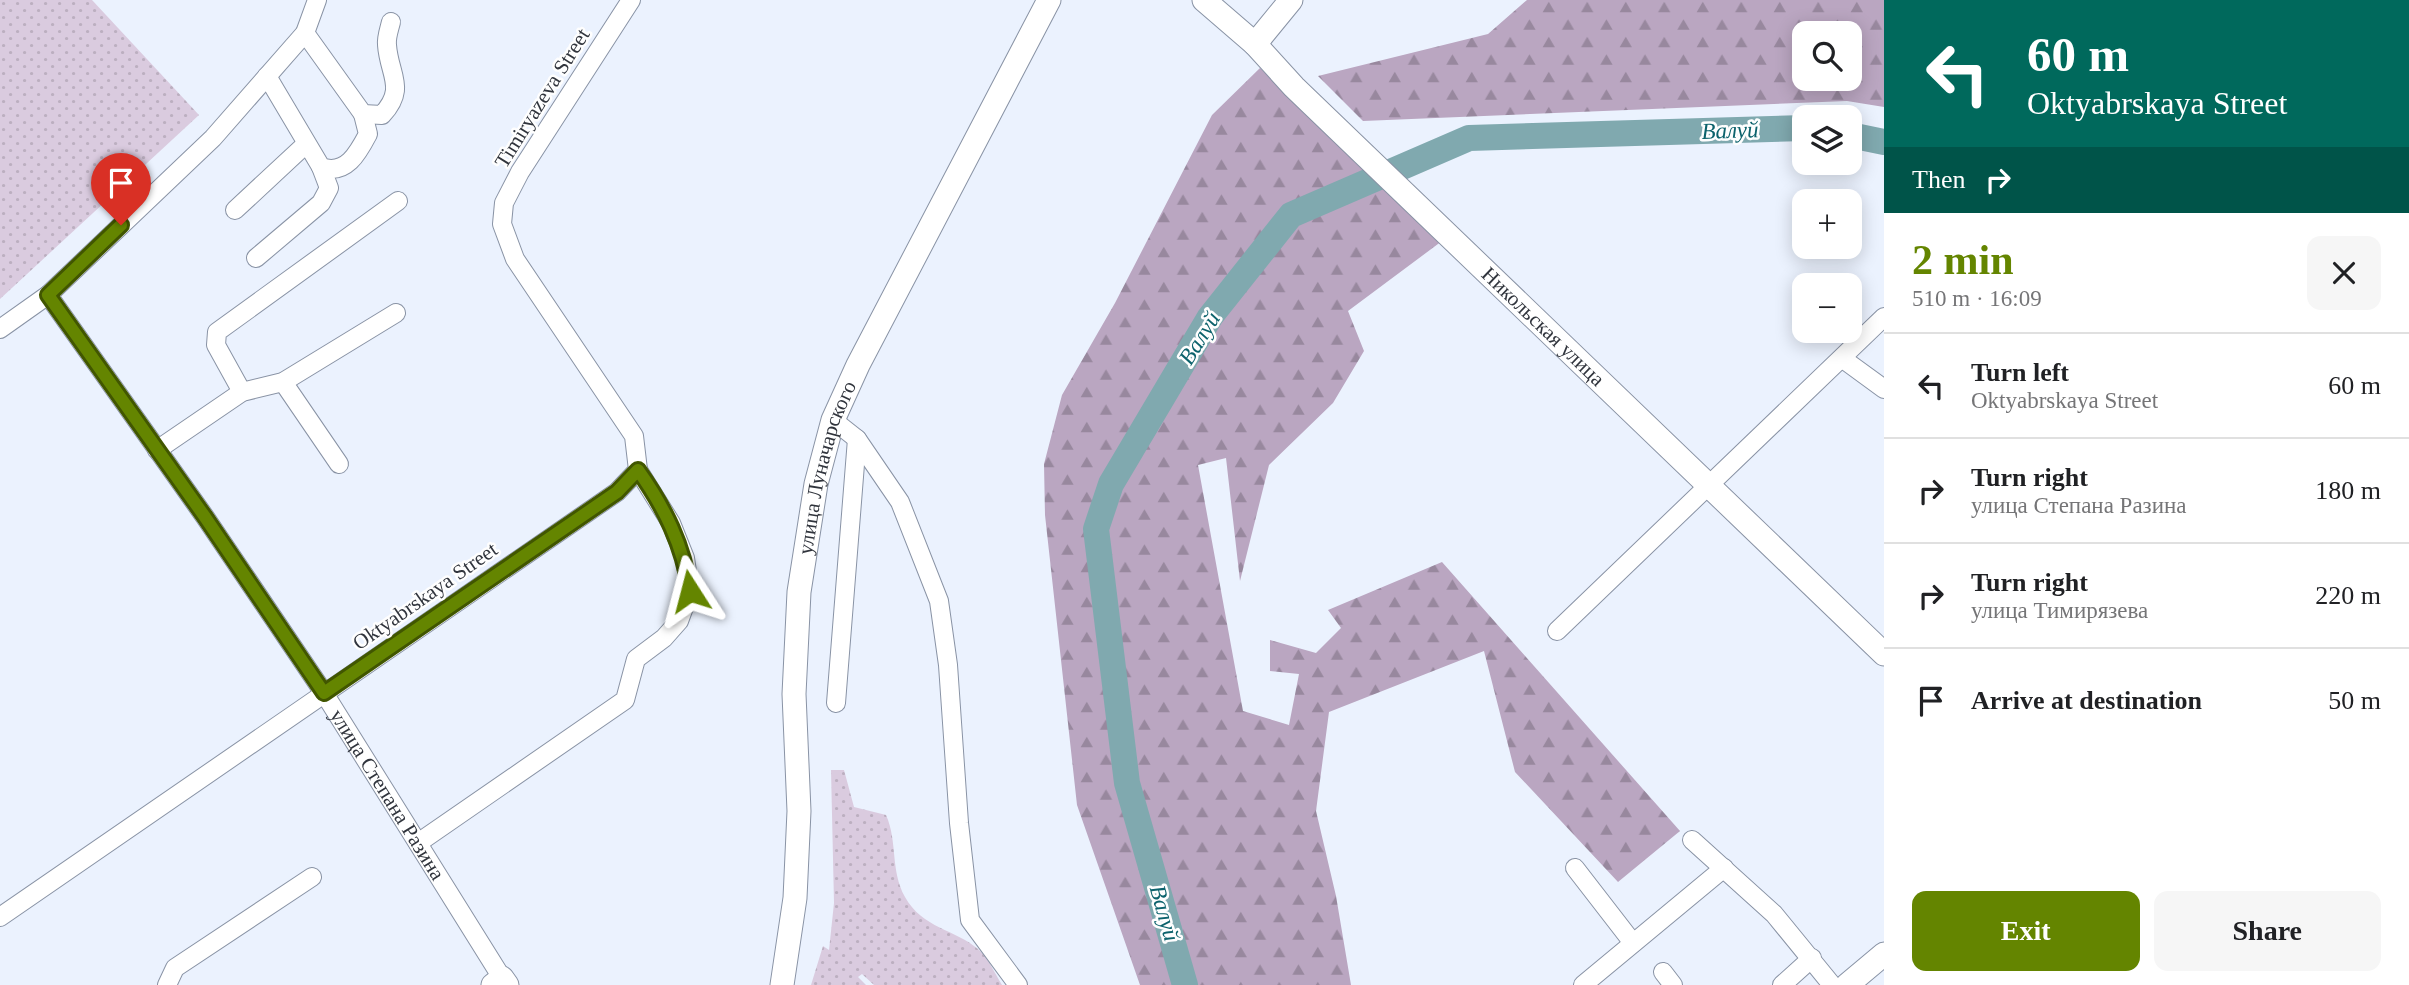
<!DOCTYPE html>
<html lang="en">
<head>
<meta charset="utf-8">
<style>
  :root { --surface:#fff; --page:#f6f6f6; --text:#202124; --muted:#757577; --line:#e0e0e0; --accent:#648500 }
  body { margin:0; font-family:"Times New Roman",serif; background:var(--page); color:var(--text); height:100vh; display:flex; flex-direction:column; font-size:26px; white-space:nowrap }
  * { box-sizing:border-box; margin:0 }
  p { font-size:23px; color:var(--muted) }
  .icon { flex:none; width:38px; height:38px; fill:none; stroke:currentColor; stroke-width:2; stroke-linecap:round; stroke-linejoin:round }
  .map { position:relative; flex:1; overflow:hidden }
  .details { display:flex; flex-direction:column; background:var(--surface); width:525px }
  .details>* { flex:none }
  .banner { background:#00695c; color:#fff; overflow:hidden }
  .buttons { position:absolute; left:1792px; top:21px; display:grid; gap:14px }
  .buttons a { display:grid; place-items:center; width:70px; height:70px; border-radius:14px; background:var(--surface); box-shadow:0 4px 18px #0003; font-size:35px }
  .pin { position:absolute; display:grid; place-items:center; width:60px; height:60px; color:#fff; margin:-72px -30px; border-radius:50% 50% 50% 0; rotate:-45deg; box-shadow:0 0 7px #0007 }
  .pin .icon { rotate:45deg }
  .me { position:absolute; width:77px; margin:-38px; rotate:351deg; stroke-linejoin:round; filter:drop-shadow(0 0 5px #0008) }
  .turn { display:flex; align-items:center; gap:24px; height:147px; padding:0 28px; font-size:32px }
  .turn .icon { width:91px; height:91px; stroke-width:2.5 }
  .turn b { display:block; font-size:49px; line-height:60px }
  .then { display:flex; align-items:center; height:66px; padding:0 28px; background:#0003; gap:14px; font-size:26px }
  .round { display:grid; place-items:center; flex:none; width:74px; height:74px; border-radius:14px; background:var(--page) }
  .overview { display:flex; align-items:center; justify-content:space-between; height:119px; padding:0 28px }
  h1 { font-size:42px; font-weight:600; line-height:52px; color:var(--accent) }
  .button { display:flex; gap:14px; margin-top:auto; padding:14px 28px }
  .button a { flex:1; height:80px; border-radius:14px; background:var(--accent); color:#fff; font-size:28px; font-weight:600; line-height:80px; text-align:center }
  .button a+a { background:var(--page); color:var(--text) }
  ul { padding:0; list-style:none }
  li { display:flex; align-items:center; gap:21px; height:105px; padding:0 28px; border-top:2px solid var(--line) }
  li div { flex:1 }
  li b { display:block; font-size:26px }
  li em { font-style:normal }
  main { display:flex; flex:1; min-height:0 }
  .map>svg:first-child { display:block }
  .green { fill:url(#green-dots) }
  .forest { fill:url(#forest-firs); fill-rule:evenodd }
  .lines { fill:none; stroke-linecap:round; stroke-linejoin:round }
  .river { stroke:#80a9af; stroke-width:26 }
  .minor-casing { stroke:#8993a5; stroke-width:20 }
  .major-casing { stroke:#8993a5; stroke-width:25 }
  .minor { stroke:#fff; stroke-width:18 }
  .major { stroke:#fff; stroke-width:23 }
  .route-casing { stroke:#415600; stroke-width:18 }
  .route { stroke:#648500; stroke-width:12 }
  .labels { text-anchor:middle; stroke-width:5; stroke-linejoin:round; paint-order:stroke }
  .street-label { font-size:21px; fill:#31353d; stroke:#fefefe }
  .water-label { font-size:23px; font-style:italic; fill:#0c626c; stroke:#fefefe }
</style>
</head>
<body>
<main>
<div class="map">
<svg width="1884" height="985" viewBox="0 0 1884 985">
  <defs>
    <pattern id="green-dots" width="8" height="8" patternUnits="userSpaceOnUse" patternTransform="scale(1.75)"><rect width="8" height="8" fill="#dacbdf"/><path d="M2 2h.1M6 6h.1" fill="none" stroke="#bcafc0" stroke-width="1.8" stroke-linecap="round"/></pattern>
    <pattern id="forest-firs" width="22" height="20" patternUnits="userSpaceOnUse" patternTransform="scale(1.75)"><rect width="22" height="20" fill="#baa6c1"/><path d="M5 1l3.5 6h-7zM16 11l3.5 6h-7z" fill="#98889e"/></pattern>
  </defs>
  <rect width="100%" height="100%" fill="#ebf2fe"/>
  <g class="green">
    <path d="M0,0H92L199,115L0,299Z"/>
    <path d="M831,770H844L854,807L886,815C898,842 890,870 905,897C922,928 956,930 978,949C988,957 995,974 1002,985H874L862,974L858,977L866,985H811L823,946L829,950L834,903Z"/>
  </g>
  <g class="forest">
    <path d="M1527,0H1884V107L1847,101L1363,121L1318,76L1488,34ZM1804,33H1850V79H1804Z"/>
    <path d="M1260,68L1442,241L1348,311L1364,351L1333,403L1269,465L1240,581L1226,458L1198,465L1243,711L1289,725L1299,674L1270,671V640L1316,653L1341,628L1328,610L1442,562L1680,831L1618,882L1515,772L1484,651L1329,712L1316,811L1336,896L1351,985H1140L1077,805L1045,515L1044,464L1062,395L1115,303L1212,115Z"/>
  </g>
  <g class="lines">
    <g class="river">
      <path d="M1850,135L1884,142"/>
      <path d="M1185,985L1127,783L1096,529L1111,484L1210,317L1291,215L1469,138L1804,128"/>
    </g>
    <defs>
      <g id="minor">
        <path d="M305,33L363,114L382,115C407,88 389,75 387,45C386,38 389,30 391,22"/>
        <path d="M267,76L321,167C346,176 358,153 368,134L363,114"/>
        <path d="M235,210L306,144"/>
        <path d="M256,258L321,203L329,188L321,167"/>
        <path id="s1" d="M48,295L205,517L324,693L502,978"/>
        <path d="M0,329L48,295L213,138L305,33L317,0"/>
        <path d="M1843,359L1884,389"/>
        <path d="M283,382L339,464"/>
        <path d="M242,392L216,345L217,332L398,201"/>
        <path d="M833,420L857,439L900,502L939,601L948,665L959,823L970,920L1018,985"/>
        <path d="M157,450L242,392L283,382L396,313"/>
        <path d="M1557,631L1884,317"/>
        <path d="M836,703L857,439"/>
        <path d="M1692,840L1774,914L1832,985"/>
        <path d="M418,843L625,700L636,659L664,638L679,621L690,591L685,558L671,523L638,470"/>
        <path d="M1575,868L1633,943"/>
        <path d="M0,917L617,492L638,470L634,436L515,259L502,224L504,203L520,172L631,0"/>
        <path d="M1663,972L1673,985"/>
        <path d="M167,985L175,968L312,877"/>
        <path d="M1583,985L1724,868"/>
        <path d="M1782,985L1812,958"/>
      </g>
      <g id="major">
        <path id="s2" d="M1204,0L1255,44L1294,87L1884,654"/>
        <path d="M1255,44L1291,0"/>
        <path d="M493,985L502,978L507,985"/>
        <path id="s3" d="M782,985L795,898L799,811L794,694L799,592L816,484L833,420L858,365L1049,0"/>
        <path d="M1847,985L1884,954"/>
      </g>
    </defs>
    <use href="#minor" class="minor-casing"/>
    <use href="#major" class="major-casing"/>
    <use href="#minor" class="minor"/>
    <use href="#major" class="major"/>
  </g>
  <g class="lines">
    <defs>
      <path id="route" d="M121,225L48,295L205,517L324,693L617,492L638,470C665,508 683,545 690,591"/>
    </defs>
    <use href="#route" class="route-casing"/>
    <use href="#route" class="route"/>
  </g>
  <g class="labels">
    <g class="street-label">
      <text transform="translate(542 98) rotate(-58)" y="7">Timiryazeva Street</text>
      <text dy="7" stroke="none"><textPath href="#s2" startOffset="471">Никольская улица</textPath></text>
      <text dy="7" stroke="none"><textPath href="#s3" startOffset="522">улица Луначарского</textPath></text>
      <text transform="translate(425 596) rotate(-35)" y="7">Oktyabrskaya Street</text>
      <text dy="7" stroke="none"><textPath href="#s1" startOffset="604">улица Степана Разина</textPath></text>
    </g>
    <g class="water-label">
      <text transform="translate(1730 130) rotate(-2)" y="8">Валуй</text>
      <text transform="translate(1199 338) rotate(-58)" y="8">Валуй</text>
      <text transform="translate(1165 913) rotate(74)" y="8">Валуй</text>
    </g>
  </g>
</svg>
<div class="buttons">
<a><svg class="icon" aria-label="search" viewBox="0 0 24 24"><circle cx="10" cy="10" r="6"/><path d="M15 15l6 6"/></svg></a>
<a><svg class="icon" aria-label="layers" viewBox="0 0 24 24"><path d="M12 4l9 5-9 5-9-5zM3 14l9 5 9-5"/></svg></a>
<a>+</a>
<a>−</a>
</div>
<div class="pin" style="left:121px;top:225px;background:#d93025"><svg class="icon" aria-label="arrive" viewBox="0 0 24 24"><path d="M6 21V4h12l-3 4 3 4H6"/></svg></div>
<svg class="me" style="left:690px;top:591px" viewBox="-20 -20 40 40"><path d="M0-17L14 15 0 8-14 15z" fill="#648500" stroke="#fff" stroke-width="4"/></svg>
</div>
<section class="details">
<div class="banner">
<div class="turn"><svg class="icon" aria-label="left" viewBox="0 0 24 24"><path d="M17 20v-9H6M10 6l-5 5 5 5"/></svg><div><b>60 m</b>Oktyabrskaya Street</div></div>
<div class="then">Then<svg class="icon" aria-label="right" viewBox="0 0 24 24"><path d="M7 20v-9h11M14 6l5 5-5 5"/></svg></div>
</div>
<div class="overview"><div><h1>2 min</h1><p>510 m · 16:09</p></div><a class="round"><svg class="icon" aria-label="close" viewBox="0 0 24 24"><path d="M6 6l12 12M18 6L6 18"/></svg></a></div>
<ul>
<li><svg class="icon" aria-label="left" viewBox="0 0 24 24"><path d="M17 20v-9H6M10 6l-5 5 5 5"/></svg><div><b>Turn left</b><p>Oktyabrskaya Street</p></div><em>60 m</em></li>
<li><svg class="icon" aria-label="right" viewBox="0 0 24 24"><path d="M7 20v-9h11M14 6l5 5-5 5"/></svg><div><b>Turn right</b><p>улица Степана Разина</p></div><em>180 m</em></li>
<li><svg class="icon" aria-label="right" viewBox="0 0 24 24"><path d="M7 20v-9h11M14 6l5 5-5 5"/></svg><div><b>Turn right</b><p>улица Тимирязева</p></div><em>220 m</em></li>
<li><svg class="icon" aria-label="arrive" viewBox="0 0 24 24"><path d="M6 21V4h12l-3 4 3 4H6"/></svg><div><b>Arrive at destination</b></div><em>50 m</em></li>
</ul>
<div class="button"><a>Exit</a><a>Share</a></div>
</section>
</main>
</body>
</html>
